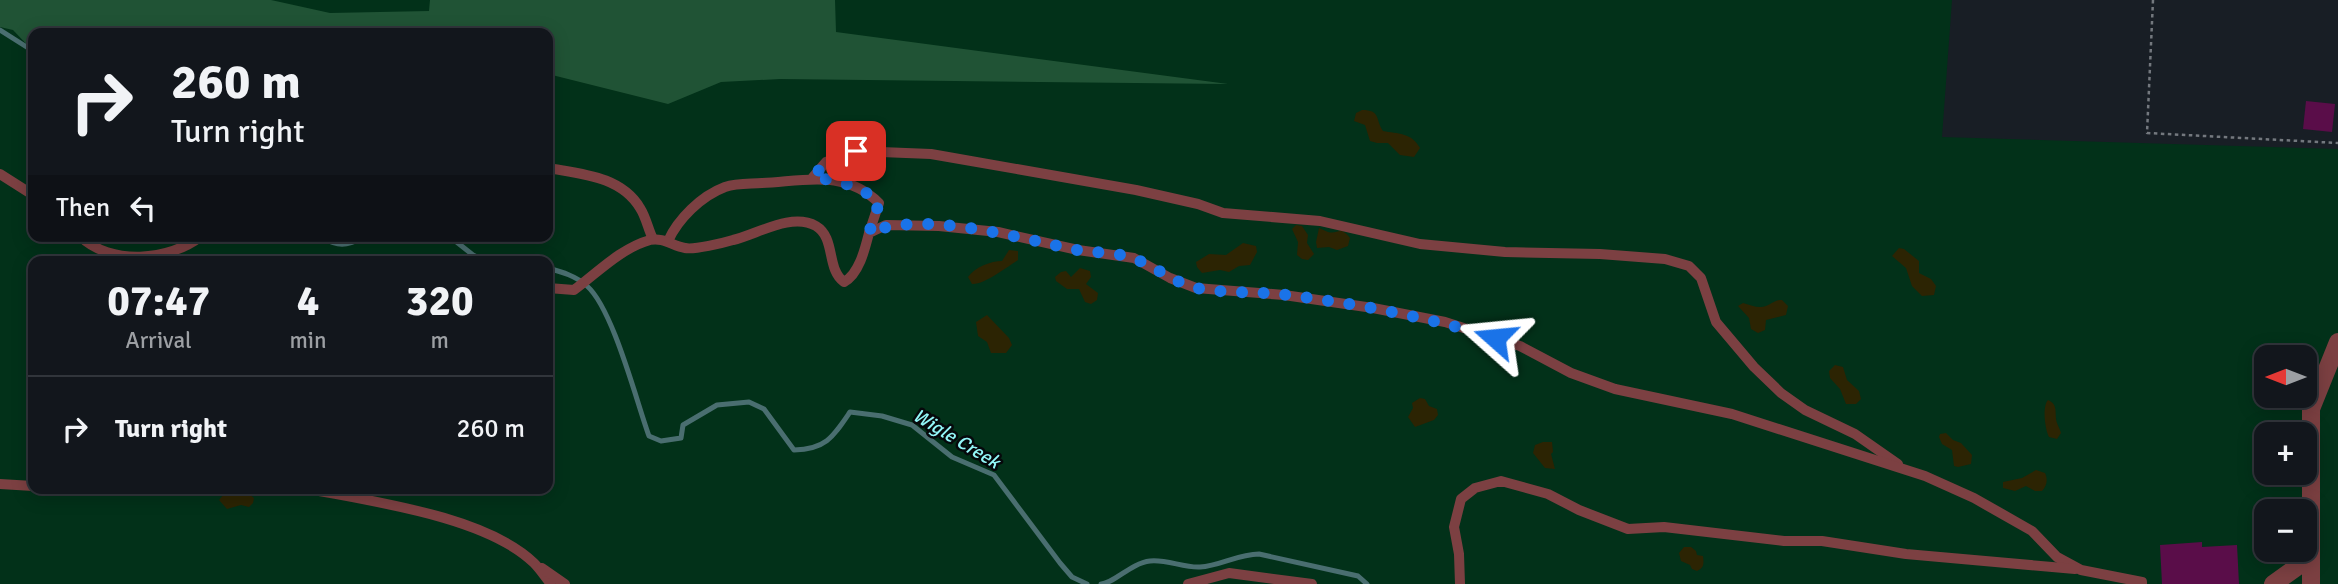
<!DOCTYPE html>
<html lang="en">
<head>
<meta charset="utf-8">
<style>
  :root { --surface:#12161c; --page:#1b1f25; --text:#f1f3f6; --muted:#9c9fa3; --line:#31353b }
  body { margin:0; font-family:Signika,sans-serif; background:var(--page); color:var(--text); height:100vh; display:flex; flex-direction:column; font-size:26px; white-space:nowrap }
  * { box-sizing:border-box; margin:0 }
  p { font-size:23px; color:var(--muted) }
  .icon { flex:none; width:38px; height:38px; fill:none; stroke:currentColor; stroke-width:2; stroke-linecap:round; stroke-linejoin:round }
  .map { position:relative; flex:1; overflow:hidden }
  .panel { position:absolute; left:28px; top:256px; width:525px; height:238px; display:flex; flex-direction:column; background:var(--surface); border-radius:14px; box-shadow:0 4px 18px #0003,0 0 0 2px var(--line) }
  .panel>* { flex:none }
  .banner { position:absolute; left:28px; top:28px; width:525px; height:214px; border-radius:14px; box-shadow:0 4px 18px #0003,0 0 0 2px var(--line); background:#12161c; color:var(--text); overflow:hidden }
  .needle { width:46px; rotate:270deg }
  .fabs { position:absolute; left:2254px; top:345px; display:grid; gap:14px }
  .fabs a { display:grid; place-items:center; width:63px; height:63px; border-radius:14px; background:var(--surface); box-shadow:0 4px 18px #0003,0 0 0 2px var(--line); font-size:35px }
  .pin { position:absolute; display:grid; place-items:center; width:60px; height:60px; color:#fff; margin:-30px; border-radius:14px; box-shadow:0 4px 10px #0006 }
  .me { position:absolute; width:77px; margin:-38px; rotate:288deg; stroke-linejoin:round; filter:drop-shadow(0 0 5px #0008) }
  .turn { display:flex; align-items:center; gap:24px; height:147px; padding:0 28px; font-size:32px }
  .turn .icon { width:91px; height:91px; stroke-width:2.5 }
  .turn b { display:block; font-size:49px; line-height:60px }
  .then { display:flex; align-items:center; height:66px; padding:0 28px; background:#0003; gap:14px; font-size:26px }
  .eta { display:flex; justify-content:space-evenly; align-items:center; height:119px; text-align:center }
  .eta b { font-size:42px; font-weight:800; line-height:49px }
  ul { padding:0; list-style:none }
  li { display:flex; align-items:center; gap:21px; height:105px; padding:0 28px; border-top:2px solid var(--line) }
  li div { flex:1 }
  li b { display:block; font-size:26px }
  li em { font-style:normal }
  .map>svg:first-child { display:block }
  .green { fill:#023119; fill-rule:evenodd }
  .forest { fill:#205335 }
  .sand { fill:#2c2403 }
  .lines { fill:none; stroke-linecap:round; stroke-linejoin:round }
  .stream { stroke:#4a6e70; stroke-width:5 }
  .building { fill:#5a0d49 }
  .path { stroke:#73787e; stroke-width:2.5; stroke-dasharray:3.5 3.5; stroke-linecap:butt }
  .lane { stroke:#7c4042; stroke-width:10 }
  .street { stroke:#7c4042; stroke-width:18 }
  .route { stroke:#1a73e8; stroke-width:12; stroke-dasharray:0 21.6 }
  .labels { text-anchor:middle; stroke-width:5; stroke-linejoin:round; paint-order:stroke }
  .water-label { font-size:19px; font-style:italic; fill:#93f7f8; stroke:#06080b }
</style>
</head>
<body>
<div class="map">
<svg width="2338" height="584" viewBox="0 0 2338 584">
  <rect width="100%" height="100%" fill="#181e25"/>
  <path class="green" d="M0,0H1952L1942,137L2338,149V584H0ZM33,33H548V236H33ZM33,261H548V488H33ZM2266,357H2305V396H2266ZM2266,434H2305V472H2266ZM2266,511H2305V550H2266Z"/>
  <path class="forest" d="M0,0H271L330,13L429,11L430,0H835L836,32L1228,84L780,79L721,82L668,104L548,74V33H33V51L13,30L0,27Z"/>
  <g class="sand">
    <path d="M1362,110C1381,110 1375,119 1383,131C1398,134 1411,132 1420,148L1414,157L1400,155L1388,143H1377L1370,141L1365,125L1354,121L1356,113Z"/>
    <path d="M1296,225L1302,226L1308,235L1307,243L1314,254L1308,260L1302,259L1297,255L1298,242L1292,229Z"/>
    <path d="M1319,228C1322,229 1325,231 1328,232C1338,235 1340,225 1350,238L1348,246L1337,250L1329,247L1317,248L1316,242Z"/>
    <path d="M1243,243L1256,246L1257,252L1250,265L1239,266L1229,272L1220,270L1202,273L1197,267L1196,262L1209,254L1226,255Z"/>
    <path d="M1899,248L1904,249L1919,261V273L1931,279L1936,286L1934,295L1922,296L1912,286L1906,268L1892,256Z"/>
    <path d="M1009,250L1018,251V260C1007,267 984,285 972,284L968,277C975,267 991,261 1002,261Z"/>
    <path d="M1080,268L1090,271L1091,277L1086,284L1098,293L1097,300L1091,304L1085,302L1079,289H1067L1056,281L1055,277L1061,272L1066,271L1071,277Z"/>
    <path d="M1782,300L1788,306L1786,315L1766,320L1765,330L1758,333L1751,329L1749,318L1738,306L1743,303C1750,305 1759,309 1766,306C1773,303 1775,300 1782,300Z"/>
    <path d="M987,315L1009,338L1012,345L1006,353H991L987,342L978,336L976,322Z"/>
    <path d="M1835,365L1843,367L1847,380L1859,391L1861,399L1856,404H1846L1840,389L1830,378L1829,371Z"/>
    <path d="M1420,398L1425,399L1429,406L1437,409L1438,415L1434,420L1415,427L1408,417L1413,408L1412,403Z"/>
    <path d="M2048,400C2059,405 2054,413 2057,423C2058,426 2060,429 2061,433L2057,439L2049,437C2045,429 2042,406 2048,400Z"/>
    <path d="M1946,433L1953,440L1961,443L1972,455L1971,464L1958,467L1954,466L1952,450L1942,444L1939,437L1940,434Z"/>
    <path d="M1543,442H1552L1553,452L1551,454L1555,469L1545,468L1533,453L1535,445Z"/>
    <path d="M2036,470L2045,473C2048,479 2047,486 2042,491H2035L2026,486L2015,491L2003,488V482L2022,478Z"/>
    <path d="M248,493L254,498L253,503L249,507L241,505L227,509L219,500L224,494Z"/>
    <path d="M1684,547H1691L1696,551L1697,555L1703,556C1704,564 1704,568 1697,571L1692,569L1690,565L1681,561L1679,553Z"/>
  </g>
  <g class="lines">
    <g class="stream">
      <path d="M0,30L33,51"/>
      <path d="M317,236C340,247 344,247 368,236"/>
      <path d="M449,236L473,255L485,261"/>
      <path d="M548,268C562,272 576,276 587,286C613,309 636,400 649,436L661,441L681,438L683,425L717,405L749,402L764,409L794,450C826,449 833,437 850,412L882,416L912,425L952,457L994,475L1060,563L1072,577L1087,584"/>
      <path d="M1101,584C1113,584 1131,563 1150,561C1166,559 1184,568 1200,567C1220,566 1238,554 1259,554L1358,576L1367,584"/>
    </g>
  </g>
  <g class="building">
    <path d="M2306,101L2335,104L2332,132L2303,129Z"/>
    <path d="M2202,542V547L2237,545L2239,584H2162L2160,545Z"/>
  </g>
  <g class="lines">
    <path class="path" d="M2153,0L2147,133L2338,143"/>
    <g class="lane">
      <path d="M548,168C581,174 621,176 640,208C646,217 648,229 653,239"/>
      <path d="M0,174L33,195"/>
      <path d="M813,177L826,162L856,151L931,154L1136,190L1198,204L1223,213L1320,221L1420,244L1505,252L1600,254L1665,259L1689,266L1701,278L1716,322L1754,367L1781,393L1805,410L1855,434L1898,464"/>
      <path d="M80,236C110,266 170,261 201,236"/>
      <path d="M668,241C678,219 701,196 725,187C737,183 750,184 762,183C805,181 844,169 879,203L869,233"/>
      <path d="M548,288L574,290C597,273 621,248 650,240C663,237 673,246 685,248C694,250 723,243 733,240C756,235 791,212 816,226C836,238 826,269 844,282C859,274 865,249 869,233L886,225L939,226L998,232L1078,250L1134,258L1170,278L1196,288L1284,295L1373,308L1445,322L1520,346L1571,373L1615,389L1732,414L1925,476L1974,498L2032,531L2057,557L2081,570L2142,582V584"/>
      <path d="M0,484L33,486"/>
      <path d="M304,488C369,501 486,516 534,563C540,569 545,577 551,584"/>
      <path d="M348,488L366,496"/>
      <path d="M542,568L565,584"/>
      <path d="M1188,584L1229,573L1312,584"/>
      <path d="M1460,584L1459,554L1454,527L1461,499L1475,488L1501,481L1548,494L1579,510L1628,529L1664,527L1784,541H1822L1906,554L2075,569"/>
    </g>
    <g class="street">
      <path d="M2273,584L2297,567L2311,549"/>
      <path d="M2311,584V409L2338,342"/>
    </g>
  </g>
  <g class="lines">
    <path class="route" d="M856,151L826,162L813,177C837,181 861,185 879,203L869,233C921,209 1022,239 1077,250C1096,253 1118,252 1135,259C1157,267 1174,283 1197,288C1227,294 1258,291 1287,295C1358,304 1427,317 1495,338"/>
  </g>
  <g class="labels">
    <g class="water-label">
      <text transform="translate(957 438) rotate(31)" y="7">Wigle Creek</text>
    </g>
  </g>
</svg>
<div class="fabs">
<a><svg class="needle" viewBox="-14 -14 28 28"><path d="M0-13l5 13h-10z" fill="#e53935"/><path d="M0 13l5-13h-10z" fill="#9c9fa3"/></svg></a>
<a>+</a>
<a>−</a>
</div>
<div class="pin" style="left:856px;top:151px;background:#d93025"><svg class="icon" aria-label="arrive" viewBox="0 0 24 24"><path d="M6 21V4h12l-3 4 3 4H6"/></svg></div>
<svg class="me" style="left:1495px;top:338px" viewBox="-20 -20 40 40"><path d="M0-17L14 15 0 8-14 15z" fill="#1a73e8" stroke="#fff" stroke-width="4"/></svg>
<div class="banner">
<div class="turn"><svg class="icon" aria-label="right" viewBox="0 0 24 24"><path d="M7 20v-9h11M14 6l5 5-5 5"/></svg><div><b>260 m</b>Turn right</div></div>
<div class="then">Then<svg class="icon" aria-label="left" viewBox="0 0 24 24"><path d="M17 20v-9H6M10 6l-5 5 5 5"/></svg></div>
</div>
<section class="panel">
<div class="eta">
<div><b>07:47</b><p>Arrival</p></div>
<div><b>4</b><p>min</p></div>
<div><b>320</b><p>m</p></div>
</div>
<ul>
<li><svg class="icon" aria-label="right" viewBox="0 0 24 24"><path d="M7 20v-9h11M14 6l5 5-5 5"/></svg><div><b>Turn right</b></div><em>260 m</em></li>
</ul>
</section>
</div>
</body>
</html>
